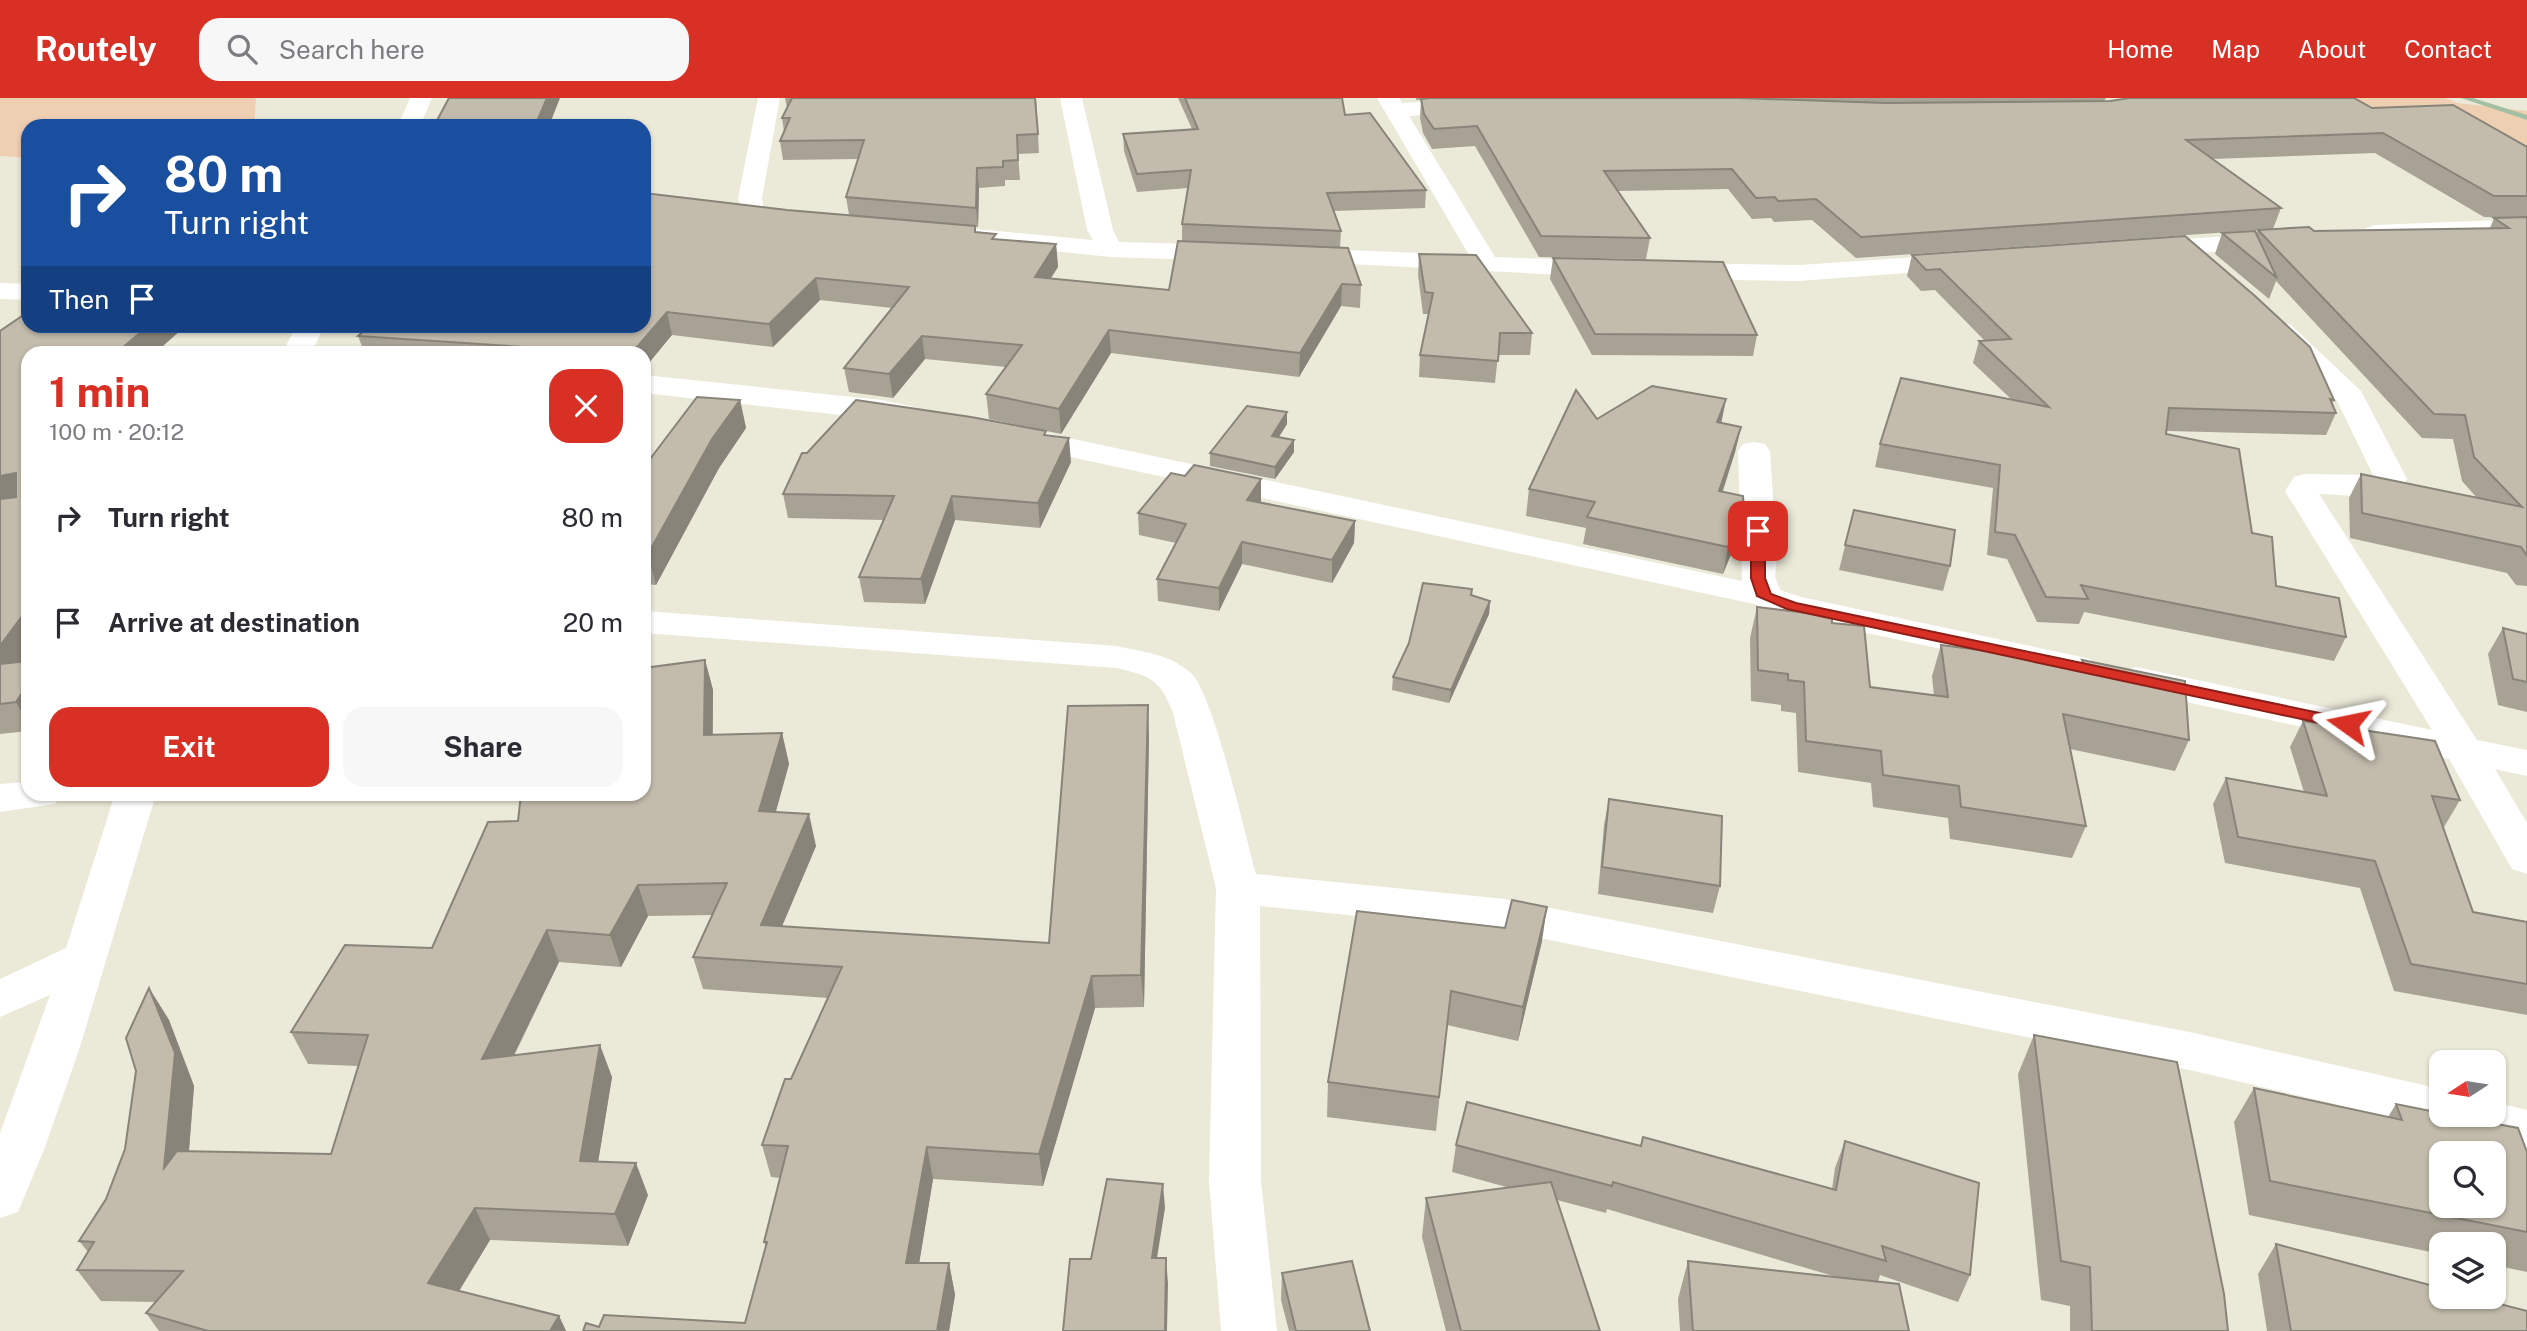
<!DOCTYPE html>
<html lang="en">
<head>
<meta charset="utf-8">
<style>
  :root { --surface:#fff; --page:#f7f7f7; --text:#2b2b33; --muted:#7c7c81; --accent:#d93025 }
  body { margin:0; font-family:"Public Sans",sans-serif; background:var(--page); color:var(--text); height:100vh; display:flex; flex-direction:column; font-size:26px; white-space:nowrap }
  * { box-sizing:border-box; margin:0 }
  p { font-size:23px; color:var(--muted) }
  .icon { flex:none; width:38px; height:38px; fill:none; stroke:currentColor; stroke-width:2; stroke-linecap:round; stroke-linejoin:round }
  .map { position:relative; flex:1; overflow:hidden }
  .sheet { position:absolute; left:21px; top:248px; width:630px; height:455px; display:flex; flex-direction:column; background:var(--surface); border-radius:21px; box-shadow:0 2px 5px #0004 }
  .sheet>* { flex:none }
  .top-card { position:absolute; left:21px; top:21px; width:630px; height:214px; border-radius:21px; box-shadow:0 2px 5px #0004; background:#1a4fa0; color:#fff; overflow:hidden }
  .needle { width:46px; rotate:258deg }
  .fabs { position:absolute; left:2429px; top:952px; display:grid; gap:14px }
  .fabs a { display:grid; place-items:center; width:77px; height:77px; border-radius:14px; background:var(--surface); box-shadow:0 2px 5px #0004; font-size:35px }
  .pin { position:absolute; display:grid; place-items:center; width:60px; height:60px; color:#fff; margin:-30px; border-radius:14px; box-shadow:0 4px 10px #0006 }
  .me { position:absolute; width:77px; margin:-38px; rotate:282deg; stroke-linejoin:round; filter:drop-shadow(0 0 5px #0008) }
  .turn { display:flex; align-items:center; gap:24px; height:147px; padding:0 28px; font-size:32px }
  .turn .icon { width:91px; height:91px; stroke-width:2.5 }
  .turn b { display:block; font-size:49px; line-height:60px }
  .then { display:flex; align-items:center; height:66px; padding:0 28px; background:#0003; gap:14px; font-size:26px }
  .round { display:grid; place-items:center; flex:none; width:74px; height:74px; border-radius:21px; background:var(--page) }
  .overview { display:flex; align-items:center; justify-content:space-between; height:119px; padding:0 28px }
  h1 { font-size:42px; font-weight:700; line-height:52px; color:var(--accent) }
  .primary-button { display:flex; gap:14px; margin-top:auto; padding:14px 28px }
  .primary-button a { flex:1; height:80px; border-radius:21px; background:var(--accent); color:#fff; font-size:28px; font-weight:700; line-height:80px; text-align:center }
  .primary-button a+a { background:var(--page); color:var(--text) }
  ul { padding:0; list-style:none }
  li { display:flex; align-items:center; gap:21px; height:105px; padding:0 28px }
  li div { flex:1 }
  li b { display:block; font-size:26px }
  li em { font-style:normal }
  header { display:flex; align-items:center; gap:42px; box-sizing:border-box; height:98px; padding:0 35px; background:var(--accent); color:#fff }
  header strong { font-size:33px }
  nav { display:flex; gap:38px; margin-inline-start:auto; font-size:24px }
  .search { width:490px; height:63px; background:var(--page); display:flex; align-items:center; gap:18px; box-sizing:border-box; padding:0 24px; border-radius:21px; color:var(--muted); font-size:26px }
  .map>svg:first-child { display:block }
  .green { fill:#efcfb2 }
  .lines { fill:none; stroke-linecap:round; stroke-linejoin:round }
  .stream { fill:#a2c0a1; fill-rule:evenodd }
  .minor { fill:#fff; fill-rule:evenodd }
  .wall { fill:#a8a295 }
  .shaded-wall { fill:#888479 }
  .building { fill:#c3bcad; stroke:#888479; stroke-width:2; fill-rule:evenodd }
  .route { fill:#d93025; stroke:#8d1f18; stroke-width:2 }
</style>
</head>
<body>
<header>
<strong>Routely</strong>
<div class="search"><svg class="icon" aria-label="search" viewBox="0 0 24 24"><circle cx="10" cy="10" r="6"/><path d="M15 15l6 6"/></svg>Search here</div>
<nav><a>Home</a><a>Map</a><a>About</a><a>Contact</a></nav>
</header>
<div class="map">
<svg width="2527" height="1233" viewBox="0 0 2527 1233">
  <rect width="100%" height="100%" fill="#ebead9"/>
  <g class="green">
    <path d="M0,0H256L254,28H28V60L0,58Z"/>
    <path d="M2232,0H2445L2458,5L2527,13V103Z"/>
  </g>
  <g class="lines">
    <path class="stream" d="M2461,0H2473L2527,17V22Z"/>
    <g class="minor">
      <path d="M410,0H432L420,28H398Z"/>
      <path d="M758,0H780L762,100L764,113L761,118L752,120L743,118L738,100Z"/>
      <path d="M1060,0H1082L1113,132L1119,144L1229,147L1238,150L1242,155L1238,160L1229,163L1111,159L934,141L930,136L934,131L943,128L1093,142L1087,132Z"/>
      <path d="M1377,0H1399L1402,5L1471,1L1479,2L1482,7L1479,12L1471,13L1409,18L1495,159L1603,163L1612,165L1616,171L1612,177L1603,179L1290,163L1286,158L1290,153L1299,150L1469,157Z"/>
      <path d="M2527,121V135L2375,143L2366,140L2362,135L2366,130L2375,127Z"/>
      <path d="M2270,135L2279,138L2283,143L2279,148L2145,160L2136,157L2132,152L2136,147L2145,144Z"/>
      <path d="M1963,156L1972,158L1976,164L1972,170L1799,183L1677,181L1668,179L1664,173L1668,167L1677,165L1799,167Z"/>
      <path d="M0,185L28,186V202L0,201Z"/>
      <path d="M2281,225L2291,227L2361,293L2407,381C2390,406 2345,396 2319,396L2477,642L2527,652V678L2495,671L2527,725V776L2512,771L2449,661L2136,593L2123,589L2117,581L2123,573L2136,569L2432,632L2285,393L2294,379L2305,376L2373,377L2337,303L2267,233L2271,227Z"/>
      <path d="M296,228H324L311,256H282Z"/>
      <path d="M644,277L882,302L915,309L919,315L915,321L904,324L644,295Z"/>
      <path d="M1017,329L1742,483L1738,353L1743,346L1754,344L1765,346L1770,353L1777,459L1775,479L1780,492L1801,499L2077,558L2090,561L2096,569L2090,577L2077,580L1792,519L1754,506L1006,345L1002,338L1006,331Z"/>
      <path d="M644,513L1116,548C1143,554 1170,556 1191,575C1213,595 1246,740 1256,776L1505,801L2194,935L2441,991V1017H2494V1004L2527,1012V1052L2466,1037L2447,1029L2441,1031L2194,973L1505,833L1260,808L1261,1083L1277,1233H1221L1209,1083L1216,790L1173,615C1160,581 1151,578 1116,570L644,535Z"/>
      <path d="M28,684V696H61L55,706L0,714V686Z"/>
      <path d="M115,696H156L80,949L45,1049L18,1114L0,1120V1035L50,897L0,919V881L66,850Z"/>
    </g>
  </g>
  <g class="wall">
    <path d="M785,0H1036L1039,55L1018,56L1020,82H1005V88L979,90L978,129H975L976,134L996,141L1056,146L1058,169L1050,180L1169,192L1182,143V126L1188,90L1137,94L1124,53L1123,36L1192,31L1178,0H1342L1345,17L1426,92L1425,110L1334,113L1341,133L1340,150L1361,187L1360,210L1341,208L1299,279L1111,255L1061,336L989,321L986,296L1006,269L925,261L893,300L849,294L844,270L892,210L820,202L773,249L672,237L644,256H365L358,238L787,112L849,117L846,99L858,61L783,62L780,43L784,33L782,20L787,10Z"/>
    <path d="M1416,0H2106L2104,3L2372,10L2527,49V488L2516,487L2507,475L2350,440L2349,400L2361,376L2477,400L2462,383L2453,341L2422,340L2276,183L2269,201L2215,156L2222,135H2256L2258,132L2314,133L2490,130L2494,120L2525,119H2484L2375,55L2212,61L2281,110L2273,131L1856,160L1812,122L1774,124L1771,120L1752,121L1728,91L1618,93L1650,140L1646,161L1539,159L1475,48L1432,51L1423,35L1420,20L1421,2H1416Z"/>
    <path d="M1419,156L1532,235L1530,257H1498L1495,285L1419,279L1420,257L1429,216H1423L1418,177Z"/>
    <path d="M1912,157L2334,302L2332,307L2336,315L2326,337L2167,333L2166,336L2252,435L2276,488L2346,539L2334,563L2084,514L2079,526L2037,524L2007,461L1987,457L1993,390L1875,369L1880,346L2011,301L1973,265L1979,243H1985L1935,192L1921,193L1907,178Z"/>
    <path d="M1553,160L1757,237L1753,258L1592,257L1550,181Z"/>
    <path d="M28,228H179L181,232L28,256V558L25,563H28V633L0,636V233Z"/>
    <path d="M1726,301L1721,325L1741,329L1735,354L1723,393L1744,413L1738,439L1723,476L1583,446L1586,430L1526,418L1529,391L1597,321Z"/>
    <path d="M740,302L746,330L719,370L656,487L644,486V369Z"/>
    <path d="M1287,314V326L1279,339L1294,354L1275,381L1210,368V355Z"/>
    <path d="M1046,338L1071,364L1040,430L955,422L925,506L864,504L859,479L883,422L788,420L783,396Z"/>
    <path d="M1185,378L1261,381V403L1260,404L1355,423L1354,445L1332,485L1242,466L1219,513L1158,503L1157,481L1176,445L1139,437L1138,415Z"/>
    <path d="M1854,412L1950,468L1943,493L1839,472Z"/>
    <path d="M1472,497L1490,503L1489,516L1449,605L1392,592L1393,579Z"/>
    <path d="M1757,509L1832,525L1870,589L1934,598L1932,578L1941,547L2081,565L2082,562L2189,642L2175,673L2070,651L2086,728L2072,760L1950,741L1948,720L1873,709L1871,685L1798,674L1796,615L1781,613V607L1751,603L1750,540Z"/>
    <path d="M2503,530L2527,536V614L2498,607L2488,556Z"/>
    <path d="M705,562L713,592V637L782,635L789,666L776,714L816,748L782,828L1049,845L1149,638L1144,909L1095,910L1043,1088L933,1081L919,1165H949L955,1197L949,1233L599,1229L745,1225L766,1150L764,1144L780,1080L771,1079L762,1047L828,900L703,891L693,859L713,817L648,818L621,869L559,864L514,958L612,979L598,1064L648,1097L628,1148L490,1142L459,1193L559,1218L566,1233H159L146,1215L156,1204L101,1203L77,1172L88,1154L79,1143L106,1101L125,1051L149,890L169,922L194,988L189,1053L331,1056L358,968L308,966L291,934L432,850L518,723Z"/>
    <path d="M2303,623L2460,702L2444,729H2443L2473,814L2527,824V917L2394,893L2360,790L2225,765L2213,706L2226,680L2304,694L2290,649Z"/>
    <path d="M1609,701L1720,788L1713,815L1598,796L1604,727Z"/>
    <path d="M1357,813L1542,843L1518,943L1447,927L1436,1033L1327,1019L1328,984Z"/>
    <path d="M2034,937L2228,1233H2070V1208L2041,1202L2018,976Z"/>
    <path d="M2254,990L2388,1019L2396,1006L2527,1134V1174L2494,1167V1146H2441V1156L2249,1117L2234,1024Z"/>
    <path d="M1845,1043L1970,1177L1958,1204L1880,1177L1878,1184L1909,1233H1680L1678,1201L1688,1163L1840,1180L1607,1111L1606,1115L1557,1102L1600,1233H1446L1422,1139L1426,1100L1510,1090L1452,1074L1456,1047L1641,1048L1832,1091L1835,1070Z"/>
    <path d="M2276,1146L2527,1233H2267L2258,1176Z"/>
    <path d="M1282,1175L1370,1233H1289L1281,1202Z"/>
  </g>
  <g class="shaded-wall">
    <path d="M547,0H560L549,28H535Z"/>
    <path d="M977,70L979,90L978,129L976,110Z"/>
    <path d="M1056,146L1058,169L1037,202L1035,179Z"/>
    <path d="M816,180L820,202L773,249L769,226Z"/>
    <path d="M1342,186L1341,208L1299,279L1300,255Z"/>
    <path d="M667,214L672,237L644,271V256H631Z"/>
    <path d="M148,228H179L181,232L154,256H115Z"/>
    <path d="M1109,232L1111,255L1061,336L1059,311Z"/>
    <path d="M922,238L925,261L893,300L889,276Z"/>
    <path d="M1726,301L1721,326L1717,324Z"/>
    <path d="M740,302L746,330L719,370L656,487L648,456L712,341Z"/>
    <path d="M1287,314V326L1272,350V338Z"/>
    <path d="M1741,329L1735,354L1714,419L1719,393Z"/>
    <path d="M1069,340L1071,364L1040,430L1038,405Z"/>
    <path d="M1294,342V354L1275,381V369Z"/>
    <path d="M16,375L28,398L0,406V378Z"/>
    <path d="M1261,381V403L1247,424V402Z"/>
    <path d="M952,398L955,422L925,506L921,481Z"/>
    <path d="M1744,413L1738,439L1723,476L1728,449Z"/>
    <path d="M1355,423L1354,445L1332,485V462Z"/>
    <path d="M1242,444V466L1219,513V490Z"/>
    <path d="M1490,503L1489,516L1449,605L1451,592Z"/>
    <path d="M28,510V558L2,595L0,590V548Z"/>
    <path d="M705,562L713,592L712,668L704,637Z"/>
    <path d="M28,586V625L16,604Z"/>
    <path d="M1148,607L1149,638L1144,909L1141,877Z"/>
    <path d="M782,635L789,666L767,744L759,713Z"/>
    <path d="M809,716L816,748L769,859L761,827Z"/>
    <path d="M638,787L648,818L621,869L610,837Z"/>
    <path d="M1547,809L1542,843L1518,943L1523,909Z"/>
    <path d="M547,832L559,864L496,993L482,961Z"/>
    <path d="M1092,878L1095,910L1043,1088L1039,1056Z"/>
    <path d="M149,890L169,922L194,988L185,1102L164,1070Z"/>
    <path d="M600,947L612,979L593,1095L580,1063Z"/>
    <path d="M927,1049L933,1081L914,1197L906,1165Z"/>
    <path d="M636,1065L648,1097L628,1148L615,1116Z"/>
    <path d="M1163,1086L1165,1110L1153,1185L1152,1160Z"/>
    <path d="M475,1110L490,1142L445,1216L428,1185Z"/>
    <path d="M1166,1160L1168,1185L1167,1233H1165Z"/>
    <path d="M949,1165L955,1197L949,1233H937Z"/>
    <path d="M559,1218L566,1233H550Z"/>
  </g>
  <g class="building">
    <path d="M449,0H547L535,28H434Z"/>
    <path d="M792,0H1035L1038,36L1017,37L1018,62L1003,63V69L977,70L976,110L846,99L864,42L780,43L790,20H782Z"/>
    <path d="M1185,0H1342L1345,17L1370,15L1426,92L1327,95L1341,133L1182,126L1191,72L1137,76L1123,36L1198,31Z"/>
    <path d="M1430,0H1738L1885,5L2110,3L2130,0H2354L2372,10L2453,7L2527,49V98H2494L2383,35L2186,42L2281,110L1861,139L1816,101L1778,103L1775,99L1756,100L1732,71L1604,73L1650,140L1541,138L1477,28L1434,31L1424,16L1421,1Z"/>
    <path d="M644,95L787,112L975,128V134L996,136L992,141L1056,146L1035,179L1169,192L1178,143L1348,150L1361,187L1342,186L1300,255L1109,232L1059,311L986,296L1022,247L922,238L889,276L844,270L909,189L816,180L769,226L667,214L631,256L358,238L370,228H644Z"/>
    <path d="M2527,119V458L2521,449L2362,415L2361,376L2522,409L2474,359L2465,317L2434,316L2258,132L2309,129L2314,133L2509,130L2494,120Z"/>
    <path d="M2255,133L2277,180L2222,135Z"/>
    <path d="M2185,138L2255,198L2310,249L2334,302L2330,301L2336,315L2169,310L2166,336L2239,351L2252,435L2272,439L2276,488L2339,500L2346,539L2081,487L2088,501L2046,499L2015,437L1995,434L2000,367L1880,346L1901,280L2049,309L1979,243L2011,241L1940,171L1926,172L1912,157Z"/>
    <path d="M1419,156L1476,157L1532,235H1500L1498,263L1420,257L1433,195L1425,194Z"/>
    <path d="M1553,160L1723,164L1757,237L1595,236Z"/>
    <path d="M28,214V228H148L115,256H28V510L0,548V401L16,399V375L0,378V233Z"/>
    <path d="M1652,288L1726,301L1717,324L1741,329L1719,393L1743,398L1744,413L1728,449L1587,419L1595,404L1529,391L1576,292L1597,321Z"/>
    <path d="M697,299L740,302L712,341L648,456H644V369Z"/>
    <path d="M856,302L971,319L1046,333L1044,337L1069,340L1038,405L952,398L921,481L859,479L894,398L783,396L802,355H807Z"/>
    <path d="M1247,308L1287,314L1272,338L1294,342L1275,369L1210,355Z"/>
    <path d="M1194,367L1261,381L1247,402L1355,423L1332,462L1242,444L1219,490L1157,481L1186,426L1138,415L1171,375L1185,378Z"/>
    <path d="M1854,412L1955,432L1950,468L1845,447Z"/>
    <path d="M1423,485L1472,491L1471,497L1490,503L1451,592L1393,579L1409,545Z"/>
    <path d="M1757,509L1832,518V525L1864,528L1870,589L1948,599L1941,547L2084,566L2082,562L2185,583L2189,642L2063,616L2086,728L1961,709L1959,688L1883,677L1881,653L1806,643L1804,584L1788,582V576L1758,572Z"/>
    <path d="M2503,530L2527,536V584L2513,581Z"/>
    <path d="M705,562L704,637L782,635L759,713L809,716L761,827L1049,845L1068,608L1148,607L1141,877L1092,878L1039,1056L927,1049L906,1165H949L937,1233H583L586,1225L599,1229L604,1217L745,1225L767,1144H764L788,1048L762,1047L785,981H791L842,869L693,859L727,785L638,787L610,837L547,832L482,961L600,947L580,1063L636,1065L615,1116L475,1110L428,1185L559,1218L550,1233H208L146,1215L183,1173L77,1172L94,1144L79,1143L106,1101L125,1051L136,973L126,940L149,890L175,955L164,1070L177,1053L331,1056L368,937L291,934L345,847L432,850L488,724L518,723L521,696H644V570Z"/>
    <path d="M28,563V586L16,604L0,606V566Z"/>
    <path d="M2303,623L2435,643L2460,702L2432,698L2473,814L2527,824V886L2411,866L2375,763L2238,739L2226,680L2327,698Z"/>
    <path d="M1609,701L1722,718L1720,788L1602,769Z"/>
    <path d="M1512,802L1547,809L1523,909L1451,893L1439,999L1328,984L1357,813L1505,830Z"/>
    <path d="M2034,937L2177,964L2224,1196L2228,1233H2092L2090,1169L2061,1163Z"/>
    <path d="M2254,990L2402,1022L2396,1006L2441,1015V1017H2449L2518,1030L2527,1054V1134L2270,1083ZM2441,1055H2494V1108H2441Z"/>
    <path d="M1467,1004L1641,1048L1643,1039L1836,1092L1845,1043L1979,1085L1970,1177L1882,1148L1886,1163L1613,1084L1612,1088L1456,1047Z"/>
    <path d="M1107,1081L1163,1086L1152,1160H1166L1165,1233H1063L1070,1161H1091Z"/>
    <path d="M1551,1084L1600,1233H1461L1426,1100Z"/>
    <path d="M2276,1146L2441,1190V1199H2473L2527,1213V1233H2291Z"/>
    <path d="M1352,1163L1370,1233H1296L1282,1175Z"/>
    <path d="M1688,1163L1899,1186L1909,1233H1693Z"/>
  </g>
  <path class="route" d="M1758,428L1765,433V480L1771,496L1796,505L2348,621L2356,626L2348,631L1787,511L1757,498L1751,480V433Z"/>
</svg>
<div class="fabs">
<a><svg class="needle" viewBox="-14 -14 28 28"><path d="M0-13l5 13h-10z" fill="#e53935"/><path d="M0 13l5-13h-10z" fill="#7c7c81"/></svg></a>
<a><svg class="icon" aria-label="search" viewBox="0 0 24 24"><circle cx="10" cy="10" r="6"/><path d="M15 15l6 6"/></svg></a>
<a><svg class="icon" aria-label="layers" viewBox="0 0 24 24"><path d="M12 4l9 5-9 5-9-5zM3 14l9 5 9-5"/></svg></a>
</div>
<div class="pin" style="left:1758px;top:433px;background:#d93025"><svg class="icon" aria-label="arrive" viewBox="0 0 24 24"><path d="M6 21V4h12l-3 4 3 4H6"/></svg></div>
<svg class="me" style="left:2348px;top:626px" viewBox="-20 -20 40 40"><path d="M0-17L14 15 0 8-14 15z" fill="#d93025" stroke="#fff" stroke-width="4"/></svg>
<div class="top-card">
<div class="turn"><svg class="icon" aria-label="right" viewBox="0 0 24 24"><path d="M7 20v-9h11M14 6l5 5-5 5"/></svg><div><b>80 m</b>Turn right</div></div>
<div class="then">Then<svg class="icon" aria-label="arrive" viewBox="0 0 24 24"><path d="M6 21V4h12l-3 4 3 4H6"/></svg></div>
</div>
<section class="sheet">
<div class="overview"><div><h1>1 min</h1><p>100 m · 20:12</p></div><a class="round" style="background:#d93025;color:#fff"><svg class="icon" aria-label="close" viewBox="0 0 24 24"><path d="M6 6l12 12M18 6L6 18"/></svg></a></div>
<ul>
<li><svg class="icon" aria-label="right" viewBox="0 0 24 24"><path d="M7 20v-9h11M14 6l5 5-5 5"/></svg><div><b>Turn right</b></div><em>80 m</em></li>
<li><svg class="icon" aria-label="arrive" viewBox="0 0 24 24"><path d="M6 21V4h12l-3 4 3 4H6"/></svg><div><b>Arrive at destination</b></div><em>20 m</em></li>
</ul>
<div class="primary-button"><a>Exit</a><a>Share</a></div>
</section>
</div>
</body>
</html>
